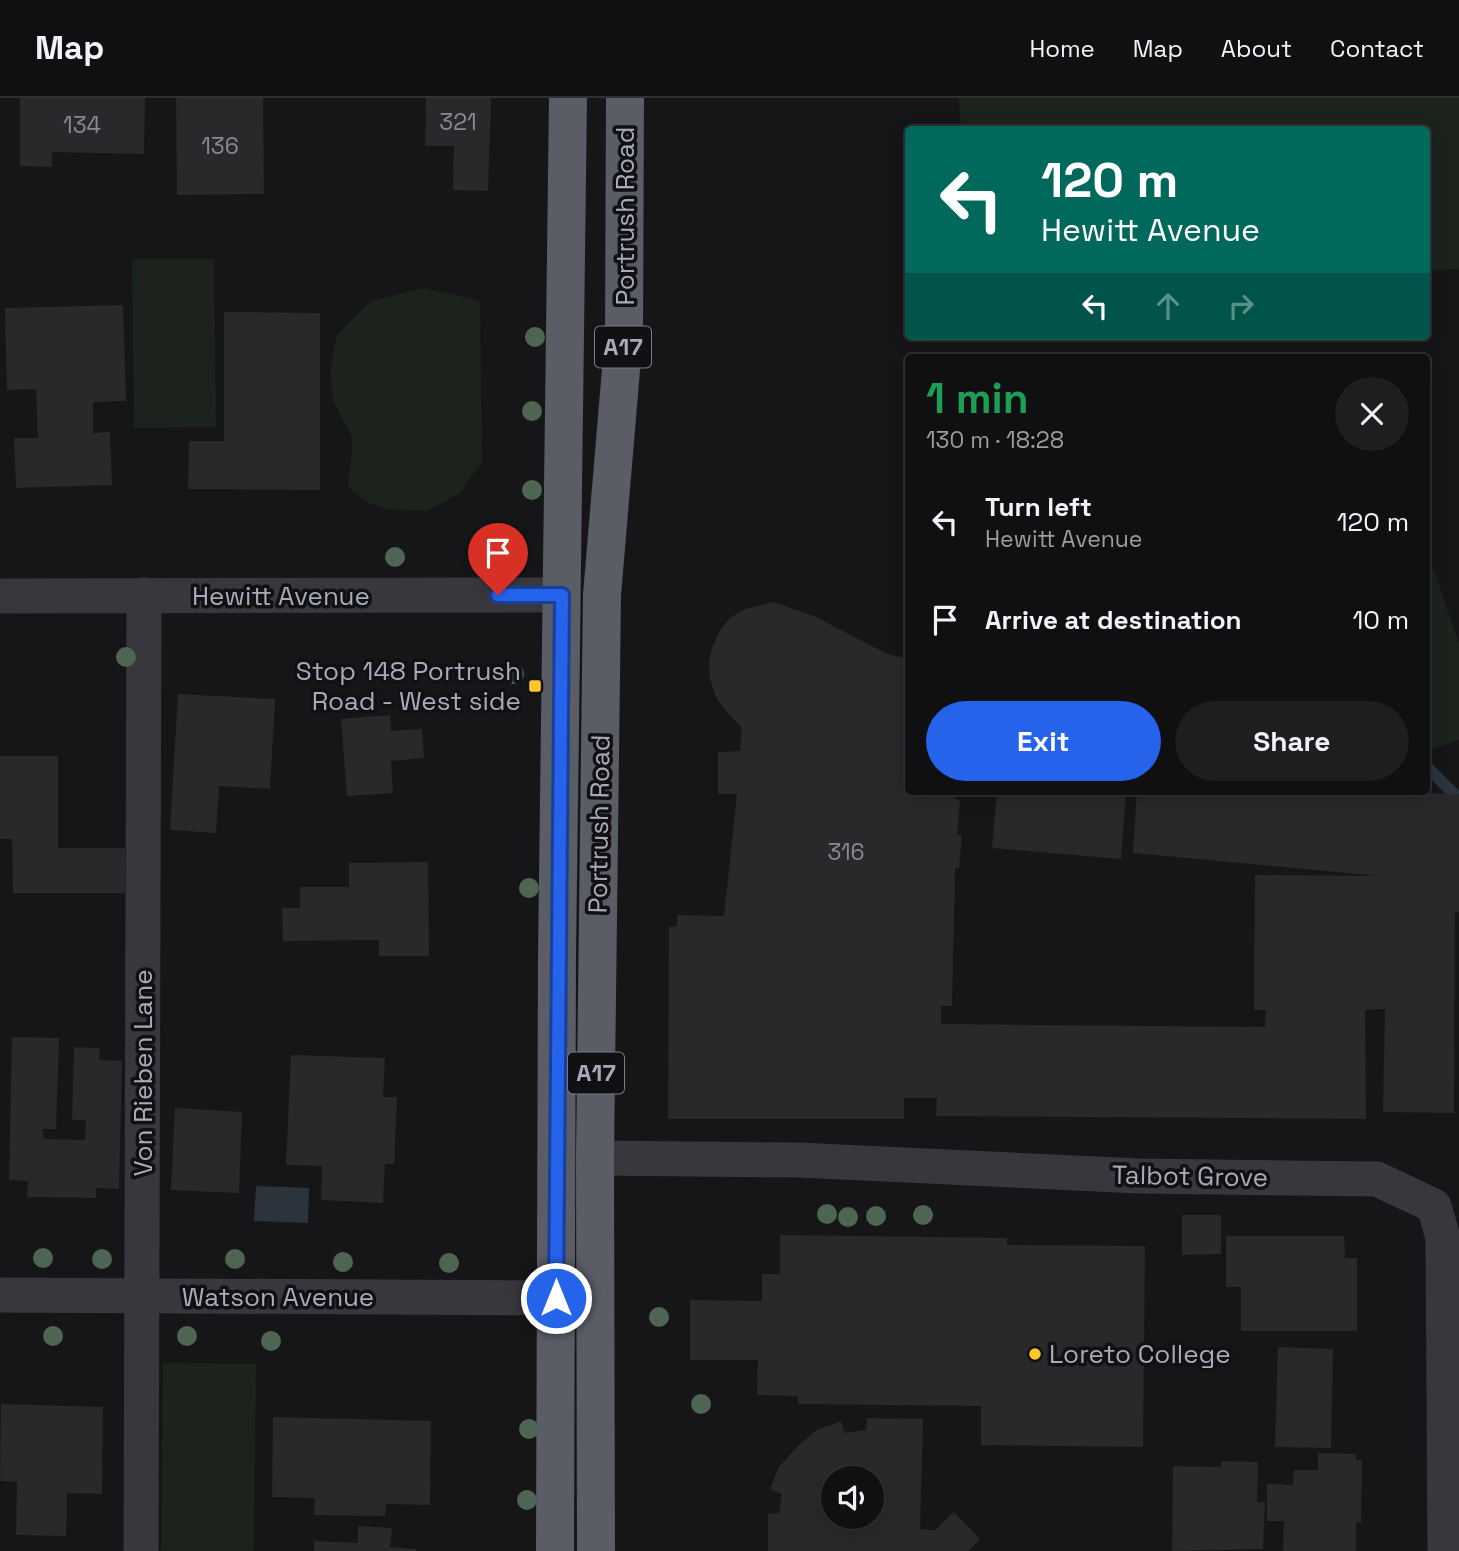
<!DOCTYPE html>
<html lang="en">
<head>
<meta charset="utf-8">
<style>
  :root { --surface:#101012; --page:#1e1e20; --text:#f1f3f6; --muted:#9c9d9f; --line:#303032; --accent:#2563eb }
  body { margin:0; font-family:"Space Grotesk",sans-serif; background:var(--page); color:var(--text); height:100vh; display:flex; flex-direction:column; font-size:26px; white-space:nowrap }
  * { box-sizing:border-box; margin:0 }
  p { font-size:23px; color:var(--muted) }
  .icon { flex:none; width:38px; height:38px; fill:none; stroke:currentColor; stroke-width:2; stroke-linecap:round; stroke-linejoin:round }
  .map { position:relative; flex:1; overflow:hidden }
  .details { position:absolute; left:905px; top:256px; width:525px; height:441px; display:flex; flex-direction:column; background:var(--surface); border-radius:7px; box-shadow:0 4px 18px #0003,0 0 0 2px var(--line) }
  .details>* { flex:none }
  .hud { position:absolute; left:905px; top:28px; width:525px; height:214px; border-radius:7px; box-shadow:0 4px 18px #0003,0 0 0 2px var(--line); background:#00695c; color:#fff; overflow:hidden }
  .tools { position:absolute; left:821px; top:1368px; display:grid; gap:14px }
  .tools a { display:grid; place-items:center; width:63px; height:63px; border-radius:50%; background:var(--surface); box-shadow:0 4px 18px #0003,0 0 0 2px var(--line); font-size:35px }
  .pin { position:absolute; display:grid; place-items:center; width:60px; height:60px; color:#fff; margin:-72px -30px; border-radius:50% 50% 50% 0; rotate:-45deg; box-shadow:0 0 7px #0007 }
  .pin .icon { rotate:45deg }
  .me { position:absolute; width:77px; margin:-38px; rotate:0deg; stroke-linejoin:round; filter:drop-shadow(0 0 5px #0008) }
  .turn { display:flex; align-items:center; gap:24px; height:147px; padding:0 21px; font-size:32px }
  .turn .icon { width:91px; height:91px; stroke-width:2.5 }
  .turn b { display:block; font-size:49px; line-height:60px }
  .lanes { display:flex; align-items:center; height:66px; padding:0 21px; background:#0003; justify-content:center; gap:35px; direction:ltr }
  .lanes .off { opacity:.35 }
  .round { display:grid; place-items:center; flex:none; width:74px; height:74px; border-radius:37px; background:var(--page) }
  .summary { display:flex; align-items:center; justify-content:space-between; height:119px; padding:0 21px }
  h1 { font-size:42px; font-weight:700; line-height:52px; color:#1e9e55 }
  .action { display:flex; gap:14px; margin-top:auto; padding:14px 21px }
  .action a { flex:1; height:80px; border-radius:42px; background:var(--accent); color:#fff; font-size:28px; font-weight:700; line-height:80px; text-align:center }
  .action a+a { background:var(--page); color:var(--text) }
  ul { padding:0; list-style:none }
  li { display:flex; align-items:center; gap:21px; height:98px; padding:0 21px }
  li div { flex:1 }
  li b { display:block; font-size:26px }
  li em { font-style:normal }
  header { display:flex; align-items:center; gap:42px; box-sizing:border-box; height:98px; padding:0 35px; background:var(--surface); border-bottom:2px solid var(--line) }
  header strong { font-size:33px }
  nav { display:flex; gap:38px; margin-inline-start:auto; font-size:24px }
  .map>svg:first-child { display:block }
  .pitch { fill:#1c231d }
  .water { fill:#2b343d }
  .lines { fill:none; stroke-linecap:round; stroke-linejoin:round }
  .stream { stroke:#2b343d; stroke-width:12 }
  .building { fill:#29292c; fill-rule:evenodd }
  .minor { stroke:#37373d; stroke-width:35 }
  .trunk { stroke:#5a5c66; stroke-width:38 }
  .tree { fill:#4f6553 }
  .route-casing { stroke:#184099; stroke-width:18 }
  .route { stroke:#2563eb; stroke-width:12 }
  .poi-dot { fill:#fec828; stroke:#111113; stroke-width:2.5 }
  .labels { text-anchor:middle; stroke-width:7; stroke-linejoin:round; paint-order:stroke }
  .number-label { font-size:23px; fill:#878a95 }
  .shield { fill:#111113; stroke:#7a7d87; stroke-width:2 }
  .shield-label { font-size:24px; font-weight:bold; fill:#a7abb9 }
  .street-label { font-size:26px; fill:#a7abb9; stroke:#111113 }
  .poi-label { font-size:26px; fill:#a7abb9; stroke:#111113; text-anchor:end }
</style>
</head>
<body>
<header>
<strong>Map</strong>
<nav><a>Home</a><a>Map</a><a>About</a><a>Contact</a></nav>
</header>
<div class="map">
<svg width="1459" height="1453" viewBox="0 0 1459 1453">
  <rect width="100%" height="100%" fill="#161618"/>
  <g class="pitch">
    <path d="M959,0H1459V171L1426,172V32L961,31Z"/>
    <path d="M214,161L216,329L134,330L132,161Z"/>
    <path d="M425,190L480,203L482,363L461,394L427,413L387,411L369,405L348,389L353,340L333,303L330,274L337,237L371,203Z"/>
    <path d="M1434,472L1459,546V642L1426,653V475Z"/>
    <path d="M163,1265L256,1266L254,1453H161Z"/>
  </g>
  <path class="water" d="M256,1088L309,1090L308,1125L254,1123Z"/>
  <g class="lines">
    <path class="stream" d="M1426,668L1459,701"/>
  </g>
  <g class="building">
    <path d="M20,0H145L144,56L52,54V69L20,68Z"/>
    <path d="M176,0H263L264,96L177,97Z"/>
    <path d="M426,0H491L488,93L453,92L454,48H425Z"/>
    <path d="M123,207L126,303L93,304V335L110,334L112,387L16,390L14,340H38L36,291L7,292L5,210Z"/>
    <path d="M224,214L320,215V392L188,391L189,343H224Z"/>
    <path d="M774,504L816,519L887,556L908,561V693H956L955,701L960,702L957,737H962L959,770H955L952,908H941V926L1265,929L1266,912H1254L1255,777L1379,778L1133,755L1137,693H1339L1459,696V814H1455L1454,1015L1383,1014L1385,911L1365,912L1366,1021L936,1018L937,1000H904V1021H668L669,829L677,828V817L724,818L737,696H718V654L740,653L742,630L724,611L715,597L710,581L709,565L712,550L719,534L729,521L742,512Z"/>
    <path d="M178,596L275,601L270,691L219,688L216,735L170,732Z"/>
    <path d="M390,617L391,633L422,631L424,660L391,663L393,695L347,698L341,621Z"/>
    <path d="M0,658H58V750H125V795H13L12,741H0Z"/>
    <path d="M997,693H1126L1121,761L992,750Z"/>
    <path d="M428,764L429,858H379V842L283,843L282,810H300V789H349V765Z"/>
    <path d="M12,939L59,940L56,1031H42L44,1041L85,1042L86,1022H72L74,949L100,950L99,962L122,963L119,1091L96,1090V1100L27,1099L28,1083L9,1082Z"/>
    <path d="M291,957L385,960L383,999H397L394,1066H385L383,1105L321,1102L322,1068L286,1067Z"/>
    <path d="M175,1010L242,1014L239,1095L171,1092Z"/>
    <path d="M1182,1117H1221V1156L1182,1157Z"/>
    <path d="M780,1137L1007,1140V1147L1145,1148L1143,1349L981,1347V1308L798,1306V1298L757,1297L758,1262H690V1202L762,1203V1176H780Z"/>
    <path d="M1226,1138H1344L1345,1160H1357V1233H1241V1189H1226Z"/>
    <path d="M1278,1249L1333,1251L1331,1350L1275,1349Z"/>
    <path d="M1,1306L103,1309L102,1396L67,1395L66,1438L16,1437L17,1384L0,1383Z"/>
    <path d="M273,1319L431,1323L430,1407L386,1406L385,1418L314,1417L315,1400L272,1399Z"/>
    <path d="M867,1320L923,1321L920,1431L935,1432L954,1414L980,1441L968,1453H768V1416L779,1415L782,1396L770,1391L779,1369L797,1349L817,1332L841,1323L845,1335L866,1332ZM833,1381H872V1419H833Z"/>
    <path d="M1318,1355L1356,1356V1362H1362L1361,1425L1356,1424V1453H1283L1284,1423H1267V1386L1293,1387L1294,1372H1318Z"/>
    <path d="M1221,1363L1258,1364L1257,1404H1265L1263,1451L1172,1453L1173,1368L1221,1369Z"/>
    <path d="M358,1428L392,1430L390,1449L416,1451V1453H314V1443L358,1445Z"/>
  </g>
  <g class="lines">
    <g class="minor">
      <path d="M0,498L562,497"/>
      <path d="M595,1060L798,1062L1139,1078L1377,1081L1434,1108L1443,1140L1445,1453"/>
      <path d="M0,1197L556,1200"/>
      <path d="M141,1453L144,497"/>
    </g>
    <g class="trunk">
      <path d="M555,1453L557,858L568,0"/>
      <path d="M596,1453L595,1060L602,497L624,236L625,0"/>
    </g>
  </g>
  <g class="tree">
    <circle cx="535" cy="239" r="10"/>
    <circle cx="532" cy="313" r="10"/>
    <circle cx="532" cy="392" r="10"/>
    <circle cx="395" cy="459" r="10"/>
    <circle cx="126" cy="559" r="10"/>
    <circle cx="514" cy="576" r="10"/>
    <circle cx="529" cy="790" r="10"/>
    <circle cx="827" cy="1116" r="10"/>
    <circle cx="923" cy="1117" r="10"/>
    <circle cx="876" cy="1118" r="10"/>
    <circle cx="848" cy="1119" r="10"/>
    <circle cx="43" cy="1160" r="10"/>
    <circle cx="102" cy="1161" r="10"/>
    <circle cx="235" cy="1161" r="10"/>
    <circle cx="343" cy="1164" r="10"/>
    <circle cx="449" cy="1165" r="10"/>
    <circle cx="659" cy="1219" r="10"/>
    <circle cx="53" cy="1238" r="10"/>
    <circle cx="187" cy="1238" r="10"/>
    <circle cx="271" cy="1243" r="10"/>
    <circle cx="701" cy="1306" r="10"/>
    <circle cx="529" cy="1331" r="10"/>
    <circle cx="527" cy="1402" r="10"/>
  </g>
  <g class="lines">
    <defs>
      <path id="route" d="M498,497H562L556,1200"/>
    </defs>
    <use href="#route" class="route-casing"/>
    <use href="#route" class="route"/>
  </g>
  <g class="poi-dot">
    <rect x="528" y="581" width="14" height="14" rx="3.5"/>
    <circle cx="1035" cy="1256" r="7"/>
  </g>
  <g class="labels">
    <g class="number-label">
      <text x="458" y="32">321</text>
      <text x="82" y="35">134</text>
      <text x="220" y="56">136</text>
      <text x="846" y="762">316</text>
    </g>
    <g class="shield">
      <rect x="595" y="228.5" width="56" height="41" rx="5"/>
      <rect x="568" y="954.5" width="56" height="41" rx="5"/>
    </g>
    <g class="shield-label">
      <text x="623" y="257">A17</text>
      <text x="596" y="983">A17</text>
    </g>
    <g class="street-label">
      <text transform="translate(625 118) rotate(-90)" y="9">Portrush Road</text>
      <text x="281" y="507">Hewitt Avenue</text>
      <text transform="translate(599 726) rotate(-89)" y="9">Portrush Road</text>
      <text transform="translate(143 975) rotate(-90)" y="9">Von Rieben Lane</text>
      <text transform="translate(1190 1078) rotate(1)" y="9">Talbot Grove</text>
      <text x="278" y="1208">Watson Avenue</text>
    </g>
    <g class="poi-label">
      <text x="521" y="582">Stop 148 Portrush<tspan x="521" dy="30">Road - West side</tspan></text>
      <text x="1049" y="1265" text-anchor="start">Loreto College</text>
    </g>
  </g>
</svg>
<div class="tools">
<a><svg class="icon" aria-label="sound" viewBox="0 0 24 24"><path d="M4 9h4l5-4v14l-5-4H4zM17 9q2 3 0 6"/></svg></a>
</div>
<div class="pin" style="left:498px;top:497px;background:#d93025"><svg class="icon" aria-label="arrive" viewBox="0 0 24 24"><path d="M6 21V4h12l-3 4 3 4H6"/></svg></div>
<svg class="me" style="left:556px;top:1200px" viewBox="-20 -20 40 40"><circle r="17" fill="#2563eb" stroke="#fff" stroke-width="3"/><path d="M0-11L8 9 0 5-8 9z" fill="#fff"/></svg>
<div class="hud">
<div class="turn"><svg class="icon" aria-label="left" viewBox="0 0 24 24"><path d="M17 20v-9H6M10 6l-5 5 5 5"/></svg><div><b>120 m</b>Hewitt Avenue</div></div>
<div class="lanes"><svg class="icon" aria-label="left" viewBox="0 0 24 24"><path d="M17 20v-9H6M10 6l-5 5 5 5"/></svg><svg class="icon off" aria-label="ahead" viewBox="0 0 24 24"><path d="M12 20V5M6 11l6-6 6 6"/></svg><svg class="icon off" aria-label="right" viewBox="0 0 24 24"><path d="M7 20v-9h11M14 6l5 5-5 5"/></svg></div>
</div>
<section class="details">
<div class="summary"><div><h1>1 min</h1><p>130 m · 18:28</p></div><a class="round"><svg class="icon" aria-label="close" viewBox="0 0 24 24"><path d="M6 6l12 12M18 6L6 18"/></svg></a></div>
<ul>
<li><svg class="icon" aria-label="left" viewBox="0 0 24 24"><path d="M17 20v-9H6M10 6l-5 5 5 5"/></svg><div><b>Turn left</b><p>Hewitt Avenue</p></div><em>120 m</em></li>
<li><svg class="icon" aria-label="arrive" viewBox="0 0 24 24"><path d="M6 21V4h12l-3 4 3 4H6"/></svg><div><b>Arrive at destination</b></div><em>10 m</em></li>
</ul>
<div class="action"><a>Exit</a><a>Share</a></div>
</section>
</div>
</body>
</html>
